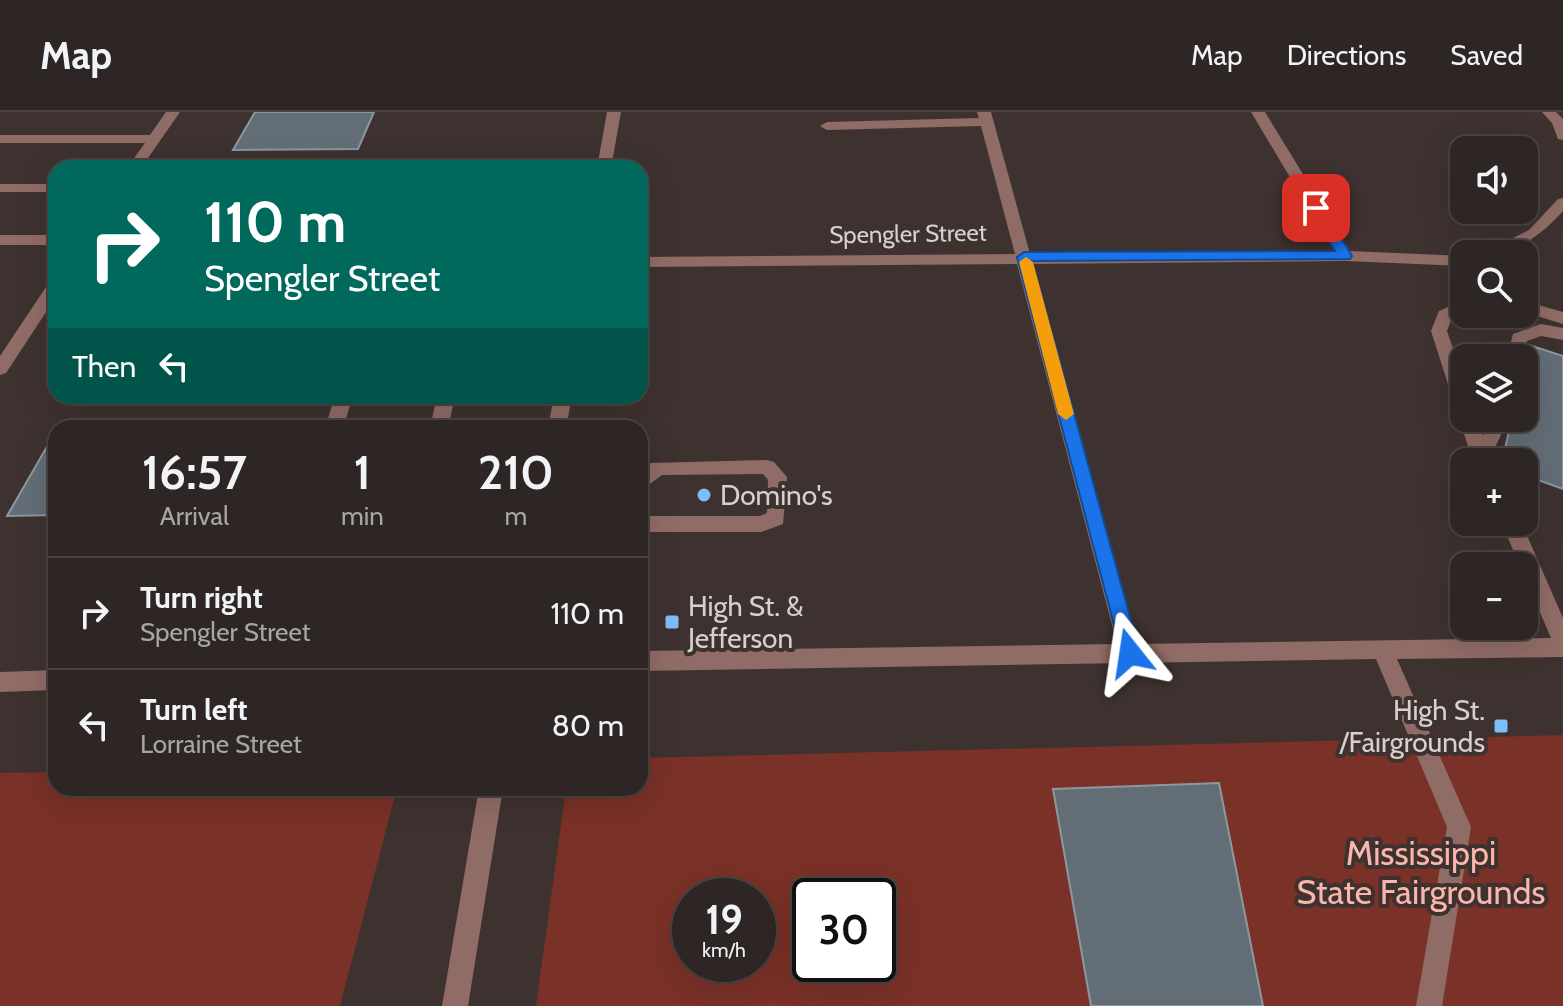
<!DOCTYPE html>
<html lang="en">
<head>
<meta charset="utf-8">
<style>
  :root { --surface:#2e2624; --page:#3a3231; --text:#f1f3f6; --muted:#a7a5a6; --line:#494341 }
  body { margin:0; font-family:Cabin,sans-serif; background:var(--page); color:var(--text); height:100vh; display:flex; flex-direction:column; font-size:30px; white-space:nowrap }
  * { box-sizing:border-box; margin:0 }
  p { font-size:26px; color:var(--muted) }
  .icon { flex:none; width:44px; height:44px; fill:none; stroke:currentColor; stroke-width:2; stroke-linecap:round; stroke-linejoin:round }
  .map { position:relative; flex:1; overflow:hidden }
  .drawer { position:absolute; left:48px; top:308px; width:600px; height:376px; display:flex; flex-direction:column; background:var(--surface); border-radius:24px; box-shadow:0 8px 32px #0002,0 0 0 2px var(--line) }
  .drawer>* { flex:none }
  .guide { position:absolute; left:48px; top:48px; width:600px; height:244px; border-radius:24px; box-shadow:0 8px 32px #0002,0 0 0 2px var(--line); background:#00695c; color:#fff; overflow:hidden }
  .tools { position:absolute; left:1450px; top:24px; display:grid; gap:16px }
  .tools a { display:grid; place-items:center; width:88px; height:88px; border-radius:16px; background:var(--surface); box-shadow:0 8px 32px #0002,0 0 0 2px var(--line); font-size:40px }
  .speed { position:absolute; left:672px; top:766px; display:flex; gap:16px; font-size:40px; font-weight:700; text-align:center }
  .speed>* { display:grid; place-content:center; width:104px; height:104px; border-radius:50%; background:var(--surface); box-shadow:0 8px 32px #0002,0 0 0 2px var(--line); line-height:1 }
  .speed small { font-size:20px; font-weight:400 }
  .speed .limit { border:4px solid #111; border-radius:12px; background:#fff; color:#111 }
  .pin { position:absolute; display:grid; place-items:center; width:68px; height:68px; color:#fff; margin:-34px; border-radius:16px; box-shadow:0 4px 12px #0006 }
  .me { position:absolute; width:88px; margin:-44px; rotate:345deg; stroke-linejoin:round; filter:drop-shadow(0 0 6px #0008) }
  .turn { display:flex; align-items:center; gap:28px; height:168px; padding:0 24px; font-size:36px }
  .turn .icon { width:104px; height:104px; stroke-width:2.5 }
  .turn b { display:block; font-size:56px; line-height:68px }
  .then { display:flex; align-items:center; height:76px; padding:0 24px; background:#0003; gap:16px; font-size:30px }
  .eta { display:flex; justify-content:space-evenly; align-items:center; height:136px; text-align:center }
  .eta b { font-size:48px; font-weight:600; line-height:56px }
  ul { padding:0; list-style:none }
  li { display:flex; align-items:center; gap:24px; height:112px; padding:0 24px; border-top:2px solid var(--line) }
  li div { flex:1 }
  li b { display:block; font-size:30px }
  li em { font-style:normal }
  header { display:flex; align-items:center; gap:48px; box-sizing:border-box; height:112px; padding:0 40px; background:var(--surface); border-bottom:2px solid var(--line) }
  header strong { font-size:38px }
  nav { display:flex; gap:44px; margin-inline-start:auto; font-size:28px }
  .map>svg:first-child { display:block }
  .green { fill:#7a3127; fill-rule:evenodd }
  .building { fill:#636d76; stroke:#8d97a1; stroke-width:2 }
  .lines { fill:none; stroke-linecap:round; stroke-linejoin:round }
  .minor { fill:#906c66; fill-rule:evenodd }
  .route { fill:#1a73e8; stroke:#114b97; stroke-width:2 }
  .slow { fill:#f59e0b }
  .poi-dot { fill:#7dbef9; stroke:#3e3230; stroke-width:3 }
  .labels { text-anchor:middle; stroke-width:8; stroke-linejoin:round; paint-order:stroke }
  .far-street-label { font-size:24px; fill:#d8d0cf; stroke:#3e3230 }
  .poi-label { font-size:28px; fill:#d8d0cf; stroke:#3e3230; text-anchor:start }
  .near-park-label { font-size:34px; fill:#fab6ab; stroke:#3e3230 }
</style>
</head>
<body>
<header>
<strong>Map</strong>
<nav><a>Map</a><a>Directions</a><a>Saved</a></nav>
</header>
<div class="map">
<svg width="1563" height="894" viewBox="0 0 1563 894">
  <rect width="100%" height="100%" fill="#3e3230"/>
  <g class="green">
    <path d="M1563,623V894H536L566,676H640V646ZM690,784H758V852H690ZM810,784H878V852H810Z"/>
    <path d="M56,660V676H397L340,894H0V661Z"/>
  </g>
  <g class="building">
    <path d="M255,0H374L358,37L233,38Z"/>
    <path d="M1529,233L1563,244V377L1524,363V350H1502L1512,306H1524V249Z"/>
    <path d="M56,319V403L7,404Z"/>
    <path d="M1219,671L1263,894H1091L1053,677Z"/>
  </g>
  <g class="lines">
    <g class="minor">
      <path d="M166,0H180L141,56H127L145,31H0V23H150Z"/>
      <path d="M607,0H621L611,56H597Z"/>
      <path d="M977,0H991L1030,142L1334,139L1251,0H1265L1350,139L1464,144V154L1345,149L1033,152L1138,532L1551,526L1524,463V454H1520L1501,410H1521L1563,506V545L1397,547L1471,715L1442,894H1416L1447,715L1376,547L640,559V539L1117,532L1017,152L640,155V145L1015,142L981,14L827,18L820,14L827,10L979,6Z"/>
      <path d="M1542,0H1556L1563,7V28L1558,27L1552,11Z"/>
      <rect x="0" y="72" width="56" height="8"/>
      <path d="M1563,86V99C1540,124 1517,142 1481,142L1529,118L1558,87Z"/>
      <rect x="0" y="123" width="56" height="10"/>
      <path d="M56,168V185L6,261L0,263V244L50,169Z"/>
      <path d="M1464,188V200L1452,206L1447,219L1464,268V301L1455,294L1431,219L1439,199Z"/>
      <path d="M1524,189L1563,200V212L1524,200Z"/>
      <path d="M1541,212L1563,216V228L1541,224L1527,229L1523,246H1507L1513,222Z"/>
      <path d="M335,284H353L343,316H325Z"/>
      <path d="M437,284H455L448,316H430Z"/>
      <path d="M554,284H572L566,316H548Z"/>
      <path d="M1462,301L1464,306H1477L1483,324L1491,306H1509L1490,346L1491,350H1473L1459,306Z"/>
      <path d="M767,348L774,350L787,365L783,412L761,420H640V404H760L767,401L768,368L763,362L662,363L640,379V361L651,351Z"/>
      <path d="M56,558V578L0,580V560Z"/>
      <path d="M479,676H503L468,894H442Z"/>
    </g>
  </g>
  <path class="route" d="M1312,93H1321L1352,144L1350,147L1032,149L1140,541L1137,547L1130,550L1123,547L1017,145L1024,140L1335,139L1310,96Z"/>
  <path class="slow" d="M1026,145L1033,150L1074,302L1066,308L1058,302L1019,150Z"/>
  <g class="poi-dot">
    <circle cx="704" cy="383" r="8"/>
    <rect x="664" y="502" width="16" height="16" rx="4"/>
    <rect x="1493" y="606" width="16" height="16" rx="4"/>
  </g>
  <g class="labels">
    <g class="far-street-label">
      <text transform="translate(908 122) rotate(-1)" y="8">Spengler Street</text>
    </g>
    <g class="poi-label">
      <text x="720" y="393">Domino's</text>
      <text x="688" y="504">High St. &amp;<tspan x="688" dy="32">Jefferson</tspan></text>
      <text x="1485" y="608" text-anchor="end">High St.<tspan x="1485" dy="32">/Fairgrounds</tspan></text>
    </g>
    <g class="near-park-label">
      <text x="1421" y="753">Mississippi<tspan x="1421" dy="39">State Fairgrounds</tspan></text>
    </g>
  </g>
</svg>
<div class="tools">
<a><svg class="icon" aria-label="sound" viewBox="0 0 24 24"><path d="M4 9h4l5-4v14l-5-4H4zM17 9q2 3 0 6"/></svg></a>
<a><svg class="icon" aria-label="search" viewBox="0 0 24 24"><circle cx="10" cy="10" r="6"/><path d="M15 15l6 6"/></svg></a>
<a><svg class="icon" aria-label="layers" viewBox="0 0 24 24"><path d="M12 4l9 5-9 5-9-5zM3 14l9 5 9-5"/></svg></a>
<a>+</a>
<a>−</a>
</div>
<div class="speed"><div>19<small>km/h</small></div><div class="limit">30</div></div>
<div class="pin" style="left:1316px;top:96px;background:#d93025"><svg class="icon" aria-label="arrive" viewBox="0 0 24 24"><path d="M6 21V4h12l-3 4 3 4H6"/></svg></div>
<svg class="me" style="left:1130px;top:541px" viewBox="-20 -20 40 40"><path d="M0-17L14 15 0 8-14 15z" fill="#1a73e8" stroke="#fff" stroke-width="4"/></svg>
<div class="guide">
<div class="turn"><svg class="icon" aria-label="right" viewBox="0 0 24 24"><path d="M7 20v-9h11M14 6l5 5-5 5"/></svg><div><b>110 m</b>Spengler Street</div></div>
<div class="then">Then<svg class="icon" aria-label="left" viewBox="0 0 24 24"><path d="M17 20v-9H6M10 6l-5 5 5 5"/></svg></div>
</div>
<section class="drawer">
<div class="eta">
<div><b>16:57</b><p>Arrival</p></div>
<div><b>1</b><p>min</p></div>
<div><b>210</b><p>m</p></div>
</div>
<ul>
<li><svg class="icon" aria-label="right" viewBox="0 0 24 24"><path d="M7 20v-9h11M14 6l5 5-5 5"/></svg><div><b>Turn right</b><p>Spengler Street</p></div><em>110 m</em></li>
<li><svg class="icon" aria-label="left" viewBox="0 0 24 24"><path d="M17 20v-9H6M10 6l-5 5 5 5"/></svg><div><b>Turn left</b><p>Lorraine Street</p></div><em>80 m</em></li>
</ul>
</section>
</div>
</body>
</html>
